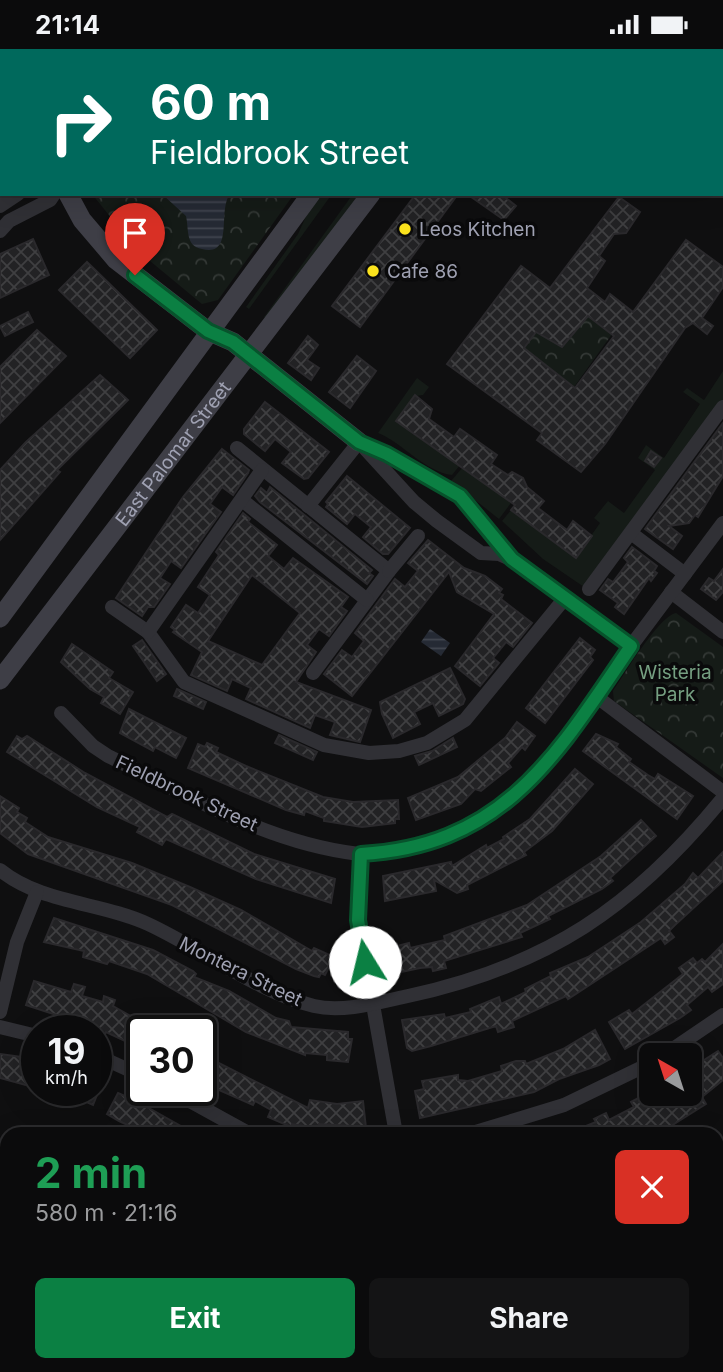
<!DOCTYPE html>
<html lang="en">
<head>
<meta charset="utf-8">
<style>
  :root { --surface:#0b0b0c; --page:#141415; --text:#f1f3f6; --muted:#9a9b9d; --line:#2b2b2d; --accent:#0b8043 }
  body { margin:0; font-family:Inter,sans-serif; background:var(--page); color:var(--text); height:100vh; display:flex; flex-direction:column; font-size:26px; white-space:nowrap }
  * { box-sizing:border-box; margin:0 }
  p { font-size:23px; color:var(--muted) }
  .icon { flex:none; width:38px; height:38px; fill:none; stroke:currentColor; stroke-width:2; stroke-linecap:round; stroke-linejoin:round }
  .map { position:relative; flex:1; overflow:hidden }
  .sheet { position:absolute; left:0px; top:1078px; width:724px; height:245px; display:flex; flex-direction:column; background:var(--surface); border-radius:21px 21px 0 0; box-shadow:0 7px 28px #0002,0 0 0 2px var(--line) }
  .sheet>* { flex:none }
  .banner { position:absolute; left:0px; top:0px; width:724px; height:147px; box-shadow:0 7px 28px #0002,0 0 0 2px var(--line); background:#00695c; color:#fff; overflow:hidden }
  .needle { width:46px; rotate:321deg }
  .tools { position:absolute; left:639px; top:994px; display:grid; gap:14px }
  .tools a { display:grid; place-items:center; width:63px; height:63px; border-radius:10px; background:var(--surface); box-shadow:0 7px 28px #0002,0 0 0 2px var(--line); font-size:35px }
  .speed { position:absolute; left:21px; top:966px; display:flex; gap:14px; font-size:35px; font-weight:700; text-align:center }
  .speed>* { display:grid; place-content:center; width:91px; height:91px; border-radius:50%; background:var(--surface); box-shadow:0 7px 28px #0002,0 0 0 2px var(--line); line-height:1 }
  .speed small { font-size:18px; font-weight:400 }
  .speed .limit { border:4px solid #111; border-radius:10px; background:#fff; color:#111 }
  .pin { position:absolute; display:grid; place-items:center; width:60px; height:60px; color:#fff; margin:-72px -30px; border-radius:50% 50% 50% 0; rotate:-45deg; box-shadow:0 0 7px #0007 }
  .pin .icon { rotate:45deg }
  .me { position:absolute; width:77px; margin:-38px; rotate:351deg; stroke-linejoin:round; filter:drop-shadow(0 0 5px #0008) }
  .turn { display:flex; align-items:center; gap:24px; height:147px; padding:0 35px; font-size:32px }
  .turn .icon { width:91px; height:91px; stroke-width:2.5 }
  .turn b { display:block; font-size:49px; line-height:60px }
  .round { display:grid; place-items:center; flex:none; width:74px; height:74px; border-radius:10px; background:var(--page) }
  .overview { display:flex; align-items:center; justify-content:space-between; height:119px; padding:0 35px }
  h1 { font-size:42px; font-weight:700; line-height:52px; color:#1e9e55 }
  .action { display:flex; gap:14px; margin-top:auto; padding:14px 35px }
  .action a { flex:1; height:80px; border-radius:10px; background:var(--accent); color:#fff; font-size:28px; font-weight:700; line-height:80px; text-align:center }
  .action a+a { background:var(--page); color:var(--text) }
  .status { display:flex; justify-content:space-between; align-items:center; height:49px; padding:0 35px; background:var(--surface); direction:ltr }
  .status svg { height:19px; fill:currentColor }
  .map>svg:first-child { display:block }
  .grass { fill:#151b17 }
  .park { fill:url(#park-crowns) }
  .water { fill:url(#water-rules) }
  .building { fill:url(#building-cross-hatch); stroke:#2a292c; stroke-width:2; fill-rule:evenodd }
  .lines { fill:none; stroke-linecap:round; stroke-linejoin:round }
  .street { stroke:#303035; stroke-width:14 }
  .secondary { stroke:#3e3e46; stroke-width:19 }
  .route-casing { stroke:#07532c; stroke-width:18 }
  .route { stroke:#0b8043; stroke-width:12 }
  .poi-dot { fill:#fbe31d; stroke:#0a0a0b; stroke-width:2.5 }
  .labels { text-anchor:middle; stroke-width:7; stroke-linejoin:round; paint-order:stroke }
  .poi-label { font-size:19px; fill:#9fa1b2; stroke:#0a0a0b; text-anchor:start }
  .street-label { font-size:19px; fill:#9fa1b2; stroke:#0a0a0b }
  .park-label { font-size:19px; fill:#759f81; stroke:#0a0a0b }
</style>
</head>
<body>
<div class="status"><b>21:14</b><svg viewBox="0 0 49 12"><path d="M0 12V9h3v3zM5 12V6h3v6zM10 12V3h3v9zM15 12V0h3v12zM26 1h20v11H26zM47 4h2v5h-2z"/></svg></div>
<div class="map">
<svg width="723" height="1323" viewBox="0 0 723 1323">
  <defs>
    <pattern id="park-crowns" width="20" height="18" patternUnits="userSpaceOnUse" patternTransform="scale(1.75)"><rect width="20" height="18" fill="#151b17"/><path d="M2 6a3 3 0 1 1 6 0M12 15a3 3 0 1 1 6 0" fill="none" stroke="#343936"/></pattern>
    <pattern id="water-rules" width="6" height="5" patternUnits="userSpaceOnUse" patternTransform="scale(1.75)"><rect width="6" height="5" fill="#252a34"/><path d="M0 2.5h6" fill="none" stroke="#41464f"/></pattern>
    <pattern id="building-cross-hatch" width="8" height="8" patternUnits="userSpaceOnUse" patternTransform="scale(1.75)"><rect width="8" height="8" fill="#222224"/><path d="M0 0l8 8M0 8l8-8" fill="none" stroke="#3f3f41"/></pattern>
  </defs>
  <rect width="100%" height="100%" fill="#0f0f10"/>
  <g class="grass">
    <path d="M321,145H332L249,260L246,258L298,185L308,163Z"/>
    <path d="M353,145H363L268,272L264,268Z"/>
    <path d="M723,322V351L584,538L543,510L502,472L511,461L576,508L600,474L594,469L608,452L624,464L655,421L638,409L646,396L664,409L700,355L683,343L687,339L704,351Z"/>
    <path d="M417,329L429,338L423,346L416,347L396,372L460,416L452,426C425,423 403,394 378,384Z"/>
    <path d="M463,418L511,454L499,470L451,432Z"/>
    <path d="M7,1236V1316H241L257,1323H0V1237Z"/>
    <path d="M394,1316H428L430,1323H347Z"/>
  </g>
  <g class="park">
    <path d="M43,0H400L43,2Z"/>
    <path d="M92,145H294L218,251L202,255L138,202Z"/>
    <path d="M561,247L612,285L574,338L524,299Z"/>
    <path d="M676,564L723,598V729L614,652L613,642C625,625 658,568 676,564Z"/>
  </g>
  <g class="water">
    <path d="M162,145H230C217,162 235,208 202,200C185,197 189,180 186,167Z"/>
    <path d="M430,580L450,594L441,607L421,593Z"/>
  </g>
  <g class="building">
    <path d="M416,145H458L360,278L332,257Z"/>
    <path d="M467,145H501L516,157L504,171Z"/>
    <path d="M619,148L640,163L626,184L614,185L599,207L605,212L587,239L605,253L610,245L633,263L686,191L723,218V238L702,269L713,277L707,285L693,274L685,279L605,395L581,423L537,391L542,384L447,315L521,217L550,239ZM588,267L614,287L575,339L524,299L536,283L562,298Z"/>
    <path d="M33,190L49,226L0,249V205Z"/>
    <path d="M87,213L157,281L130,309L59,241Z"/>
    <path d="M28,263L33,273L5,287L0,277Z"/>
    <path d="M37,281L66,307L0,374V318Z"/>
    <path d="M308,287L318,296L307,311L319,319L311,331L288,314Z"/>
    <path d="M357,307L376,322L350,359L329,343Z"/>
    <path d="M100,326L128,351L57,421L60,423L0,491V421L26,393Z"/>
    <path d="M415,346L432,360L429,370L454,388L460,380L497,406L491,415L508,426L512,423L523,429L527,438L544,452L538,459L567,481L573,472L592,487L576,509L511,461L515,456L396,372Z"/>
    <path d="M265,353L329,403L308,429L304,430L282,414L291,403L275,390L265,402L244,385V380Z"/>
    <path d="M723,374V427L698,468L695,466L689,474L669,477L682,487L673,500L645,480Z"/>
    <path d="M222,400L249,421L248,424L233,446L222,438L210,455L221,463L181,519L171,512L160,529L170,535L154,558H148L142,567L116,549L183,448Z"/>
    <path d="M651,402L661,409L654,418L645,412Z"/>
    <path d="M347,427L410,479L388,505H383L363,488L371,478L355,465L347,475L326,458L328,455L326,453Z"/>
    <path d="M270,438L372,521L369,524L373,527L367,535L260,453L255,447L261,439L267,444Z"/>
    <path d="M243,464L250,470L248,473L277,496L268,507L284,520L293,509L348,548L341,558L347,562L329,587L319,580L307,596L316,603L296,633L371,661L360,693L330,686L335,673L315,666L310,679L246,650L251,639L232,630L227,642L191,626L202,603L173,583L175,581L171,578L186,556L198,564L210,546L198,538L219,506L216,503ZM252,526L300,564L262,616L208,592Z"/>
    <path d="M428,491L464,519L485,527L502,540L499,544L503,546L501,550L532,574L513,598L506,593L493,609L499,614L480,637L455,617L494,565L457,543L449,523L352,647L324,625L342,601L352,608L364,592L355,584L395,530L405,538L418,522L408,514Z"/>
    <path d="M632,498L657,517L654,522L657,524L651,532L649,529L624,565L615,558L618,554L600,541L608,530L613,533L628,513L624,509Z"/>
    <path d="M723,520V543L716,551L701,540L709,529L714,532Z"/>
    <path d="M580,589L595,601L590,608L593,611L545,674L526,659Z"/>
    <path d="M142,591L166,625L157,632L133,597Z"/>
    <path d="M72,595L113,623L109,629L133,643L120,665L101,654L104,648L90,640L61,613Z"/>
    <path d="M450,619L465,650L463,655L439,667L433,654L414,663L420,675L393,689L382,665L380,653Z"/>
    <path d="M177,640L206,653L203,660L174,647Z"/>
    <path d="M129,660L186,689L176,709L155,698L153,702L120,684Z"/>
    <path d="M517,673L535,687L525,701L522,698L508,714L511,718L481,742L475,740L461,755L416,771L408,749L458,728L505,689Z"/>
    <path d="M596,685L618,695L616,698L631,710L629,713L648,726L655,730L658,725L693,747L677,770L583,702Z"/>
    <path d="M279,686L317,703L313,711L275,694Z"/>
    <path d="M17,687L22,690L27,687L85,724L167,768L172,765L254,805L335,830L331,854L256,830L166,790L162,796L137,783L140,778L97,758L7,703Z"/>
    <path d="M453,689L457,698L419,716L415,707L432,702Z"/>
    <path d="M207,694L218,699L216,703L246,717L323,748L353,753L398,751L399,770H395V774L362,778L324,772V769L305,762L304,766L286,761L188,719L198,695L205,698Z"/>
    <path d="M575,720L593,735L552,782L524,803L526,806L467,836L468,840L457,844L434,831L436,842L385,852L383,827L451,813L452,817L486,796L487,799L504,790L503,788L530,770Z"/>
    <path d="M0,747L19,759L17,763L27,769L25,773L48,788L132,814L190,838L241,861L312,902L314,899L334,908L325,926L321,924L319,928L314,927L296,920L172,856L28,805L0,784Z"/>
    <path d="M641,771L656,787L610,829L613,832L602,840L548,867L550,870L520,884L522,888L444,912L446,919L433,922L432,918L420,919L401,923L400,918L389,921L385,900L409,894L410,899L445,891L444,887L527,856L601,807Z"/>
    <path d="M723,803V832L675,876L669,882L674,888L665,895L661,889L568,950L566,947L512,972L514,978L498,983L496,977L431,997L412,1002L407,999L402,971L444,965L445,969L471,963L470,960L499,948L501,955L526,943L525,940L551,927L550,924L588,908L641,873L685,835L693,824L698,829Z"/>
    <path d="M54,869L153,901L193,922L196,925L194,928L229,942L276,969L289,972L291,978L348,983V990H352L348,1013L327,1011V1006L305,1004V1006L246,983L147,925L109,912L107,915L83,908L84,902L44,893Z"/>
    <path d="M723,895V935L712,943L708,938L687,956L691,961L680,969L625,1000L609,973L629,961L632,965L683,925L679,919L693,909L697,914L702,910L705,913Z"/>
    <path d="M34,932L71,943L74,935L85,938L82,947L103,953L104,947L115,951L113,957L157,982H142V1000L106,983L105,985L92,981L93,978L26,956Z"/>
    <path d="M595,981L610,1010L599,1016L559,1030L534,1043L420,1069L415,1042L424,1040L422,1032L458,1026V1031L468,1032L502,1022L501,1017L516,1012H525L526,1015L563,1000Z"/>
    <path d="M718,1002L723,1009V1031L702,1048L706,1055L671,1077L672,1079L661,1085H566L596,1073L594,1070L606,1064L609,1071L634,1058L631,1053L646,1045H690V1020Z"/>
    <path d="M22,1004L37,1008L33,1038L0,1029V1005L22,1008Z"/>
    <path d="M201,1005L308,1059L310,1051L337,1055L363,1052L366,1079L352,1081V1077L319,1075L318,1079L292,1075L291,1078L268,1068L271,1061L255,1052L253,1056L210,1037L208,1040L201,1037Z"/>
    <path d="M59,1041H99L93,1056Z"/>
    <path d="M118,1044L136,1052L195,1085H147L119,1072L107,1065Z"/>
  </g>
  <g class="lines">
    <g class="street">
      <path d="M0,157L18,145"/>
      <path d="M0,182L9,172L50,151L54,145"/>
      <path d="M359,393L414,453L437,472L481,504L499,505L512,511L631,597"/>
      <path d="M365,395L460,447L512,509"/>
      <path d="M237,399L389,522L313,624"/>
      <path d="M242,451L367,551"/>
      <path d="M308,457L359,393"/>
      <path d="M631,484L685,525"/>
      <path d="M389,522L418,487"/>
      <path d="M589,540L723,358"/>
      <path d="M671,543L723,583"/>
      <path d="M112,558L148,583L184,633L324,696L369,704L399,702L427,694L465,671L565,549"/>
      <path d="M148,583L262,421"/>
      <path d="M597,648L723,743"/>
      <path d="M61,664L93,697L108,707C188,746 269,795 359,805C376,807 395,802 411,799C521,777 570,680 631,597C662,556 692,515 723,474"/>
      <path d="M361,805L358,871L396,1085"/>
      <path d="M0,821C42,855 101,853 148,875C200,899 260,944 314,957C343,964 380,953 408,947C547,917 633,859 723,749"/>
      <path d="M0,963L17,893L37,843"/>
      <path d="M0,978L37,987"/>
      <path d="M96,1006L142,1027"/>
      <path d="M664,1006L723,966"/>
      <path d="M170,1041L250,1085"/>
      <path d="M469,1085L564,1056L651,1014"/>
      <path d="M718,1142L723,1139"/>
      <path d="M0,1148H7"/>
      <path d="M718,1271L723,1264"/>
      <path d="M439,1316L441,1323"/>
      <path d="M645,1323L664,1316"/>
    </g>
    <g class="secondary">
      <path d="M24,0V2"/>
      <path d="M420,2L422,0"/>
      <path d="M481,2L482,0"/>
      <path d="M68,145L82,171L116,211L208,282L233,293L359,393"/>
      <path d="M0,569L311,145"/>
      <path id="s1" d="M0,631L371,145"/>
      <path d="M0,1319L15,1323"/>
    </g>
  </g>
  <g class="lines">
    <defs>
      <path id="route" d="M135,226L208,282L233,293L359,393L387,405L460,447L512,510L631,597C557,705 505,797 361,805L358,871L365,913"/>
    </defs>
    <use href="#route" class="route-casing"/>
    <use href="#route" class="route"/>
  </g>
  <g class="poi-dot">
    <circle cx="405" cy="180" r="7"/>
    <circle cx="373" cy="222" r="7"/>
  </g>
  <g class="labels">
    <g class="poi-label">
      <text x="419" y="187">Leos Kitchen</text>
      <text x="387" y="229">Cafe 86</text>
    </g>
    <g class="street-label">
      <text dy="7" stroke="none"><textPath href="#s1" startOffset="285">East Palomar Street</textPath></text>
      <text transform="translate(187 744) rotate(25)" y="7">Fieldbrook Street</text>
      <text transform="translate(241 922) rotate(26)" y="7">Montera Street</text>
    </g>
    <g class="park-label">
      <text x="675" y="630">Wisteria<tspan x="675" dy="22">Park</tspan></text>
    </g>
  </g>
</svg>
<div class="tools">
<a><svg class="needle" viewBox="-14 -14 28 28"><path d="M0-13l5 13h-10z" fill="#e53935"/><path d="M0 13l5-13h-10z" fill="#9a9b9d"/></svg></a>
</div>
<div class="speed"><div>19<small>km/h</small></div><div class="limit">30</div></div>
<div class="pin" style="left:135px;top:226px;background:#d93025"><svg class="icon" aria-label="arrive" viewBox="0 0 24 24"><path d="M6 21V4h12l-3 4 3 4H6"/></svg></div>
<svg class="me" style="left:365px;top:913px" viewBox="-20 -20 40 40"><circle r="19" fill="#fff"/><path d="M0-13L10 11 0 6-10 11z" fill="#0b8043"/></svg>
<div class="banner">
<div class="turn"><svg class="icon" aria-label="right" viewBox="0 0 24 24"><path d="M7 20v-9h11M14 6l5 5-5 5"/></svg><div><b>60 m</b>Fieldbrook Street</div></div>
</div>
<section class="sheet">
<div class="overview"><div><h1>2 min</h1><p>580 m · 21:16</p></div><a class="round" style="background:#d93025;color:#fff"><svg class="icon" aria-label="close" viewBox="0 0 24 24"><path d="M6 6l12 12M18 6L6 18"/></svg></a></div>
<div class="action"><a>Exit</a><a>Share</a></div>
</section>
</div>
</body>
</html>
